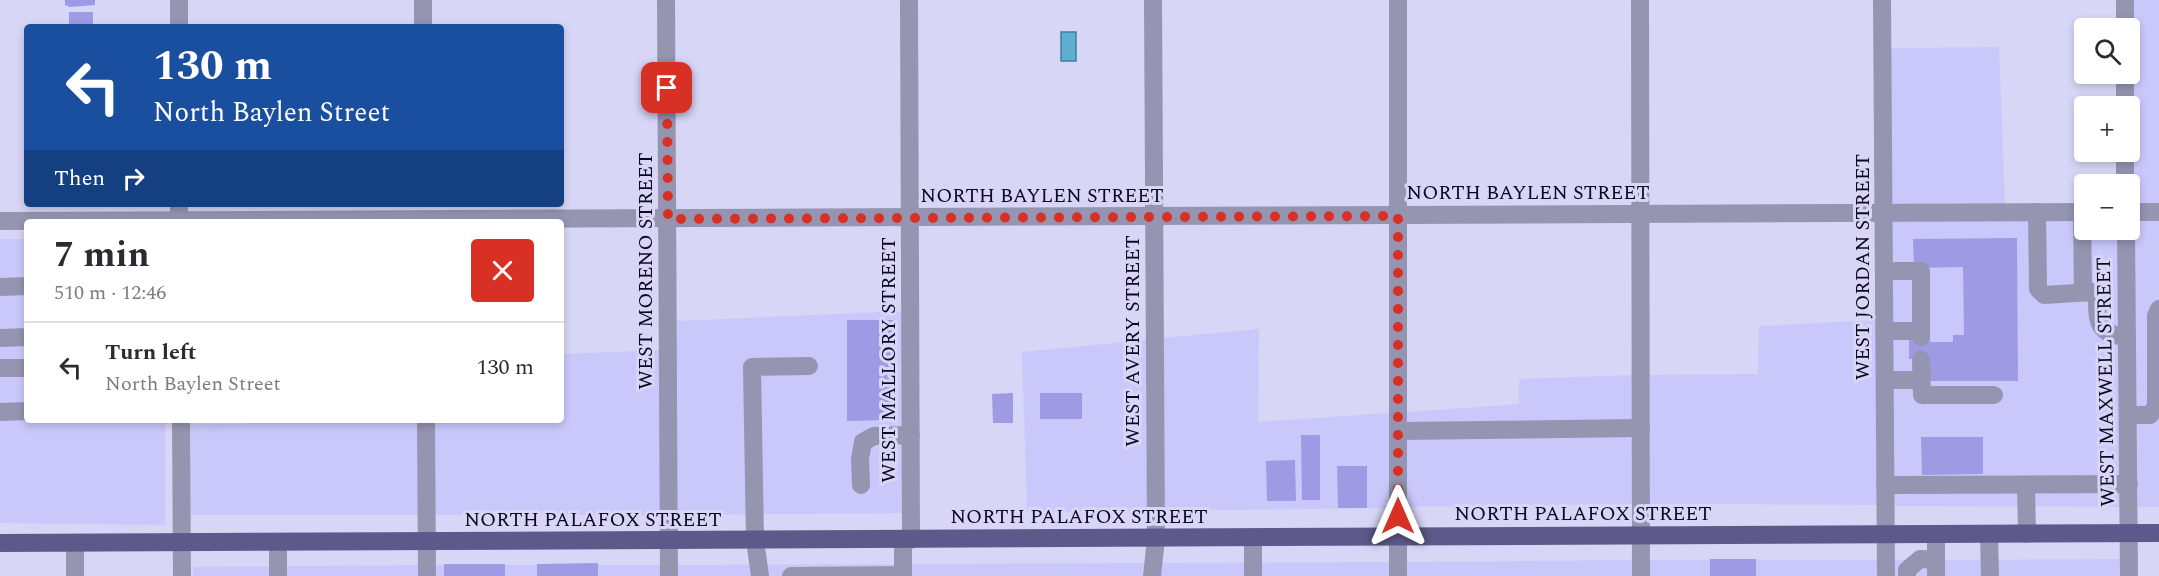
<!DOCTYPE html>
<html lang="en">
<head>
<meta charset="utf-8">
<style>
  :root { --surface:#fff; --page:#f2f2f3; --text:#2b2b33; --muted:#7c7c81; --line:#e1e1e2 }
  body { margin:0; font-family:Spectral,serif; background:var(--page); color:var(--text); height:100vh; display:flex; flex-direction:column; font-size:22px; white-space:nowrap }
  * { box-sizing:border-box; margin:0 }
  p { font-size:20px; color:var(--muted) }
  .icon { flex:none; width:33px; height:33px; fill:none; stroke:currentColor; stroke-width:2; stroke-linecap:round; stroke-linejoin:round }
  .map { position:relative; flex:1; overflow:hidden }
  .side { position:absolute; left:24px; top:219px; width:540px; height:204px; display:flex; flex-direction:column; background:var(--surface); border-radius:6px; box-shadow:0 3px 9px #0003 }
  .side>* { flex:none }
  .top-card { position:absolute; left:24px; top:24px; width:540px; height:183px; border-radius:6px; box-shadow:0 3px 9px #0003; background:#1a4fa0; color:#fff; overflow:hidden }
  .tools { position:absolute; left:2074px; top:18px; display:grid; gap:12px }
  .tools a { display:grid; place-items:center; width:66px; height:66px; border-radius:6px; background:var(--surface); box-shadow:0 3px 9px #0003; font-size:30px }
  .pin { position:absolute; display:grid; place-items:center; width:51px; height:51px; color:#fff; margin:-26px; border-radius:12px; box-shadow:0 3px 9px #0006 }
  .me { position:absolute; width:66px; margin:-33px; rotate:0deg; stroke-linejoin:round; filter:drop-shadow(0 0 4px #0008) }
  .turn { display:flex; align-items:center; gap:21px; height:126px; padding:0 30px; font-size:27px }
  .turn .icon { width:78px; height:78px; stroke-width:2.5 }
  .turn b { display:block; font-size:42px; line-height:51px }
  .then { display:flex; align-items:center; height:57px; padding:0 30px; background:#0003; gap:12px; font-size:22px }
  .round { display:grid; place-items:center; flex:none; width:63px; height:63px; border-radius:6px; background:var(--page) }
  .summary { display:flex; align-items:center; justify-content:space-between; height:102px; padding:0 30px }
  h1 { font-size:36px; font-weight:700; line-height:45px }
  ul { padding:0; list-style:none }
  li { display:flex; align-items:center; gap:18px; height:90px; padding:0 30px; border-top:2px solid var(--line) }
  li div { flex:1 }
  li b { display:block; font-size:22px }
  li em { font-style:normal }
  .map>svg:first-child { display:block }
  .built { fill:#cac8fb }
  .water { fill:#5dafd0; stroke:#457d9c; stroke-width:1.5 }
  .building { fill:#9f9ae4 }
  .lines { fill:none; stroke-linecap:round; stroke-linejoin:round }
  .minor { stroke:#9594b1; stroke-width:18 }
  .major { stroke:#5d598b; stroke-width:18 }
  .route { stroke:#d93025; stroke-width:10; stroke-dasharray:0 18 }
  .labels { text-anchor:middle; stroke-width:6; stroke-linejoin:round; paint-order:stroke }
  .street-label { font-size:20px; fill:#0c0721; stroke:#d7d6f6 }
</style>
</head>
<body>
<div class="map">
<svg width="2159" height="576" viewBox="0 0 2159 576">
  <rect width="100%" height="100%" fill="#d7d6f6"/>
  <g class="built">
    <path d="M2134,0H2159V204L2134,205Z"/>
    <path d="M1999,47L2005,205H1892L1891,48Z"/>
    <path d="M1892,220H2085V230H2117L2120,507L1894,506Z"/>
    <path d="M2134,220H2159V507H2138Z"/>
    <path d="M0,239H27V420H165V525L0,523Z"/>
    <path d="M902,311L903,513L678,515L677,321Z"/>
    <path d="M1876,320L1877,505L1650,504V375L1758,374L1759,326Z"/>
    <path d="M1259,329L1258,422L1389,413V508L1164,511L1163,338Z"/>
    <path d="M1146,340L1147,511L1027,513L1022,352Z"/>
    <path d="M659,350L660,515H435V420H561V354Z"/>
    <path d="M1632,375L1633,504L1407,507V412L1519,404V379Z"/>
    <path d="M264,420H417L418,515H191L190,425L264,423Z"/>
    <path d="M2120,559V576H1895V560Z"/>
    <path d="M1633,560V576H1407V562Z"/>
    <rect x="1650" y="560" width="227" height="16"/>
    <path d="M1389,562V576H1161L1162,563Z"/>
    <path d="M1144,563L1143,576H678V565Z"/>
    <path d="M418,565V576H193V567Z"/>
    <path d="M435,565H661V576H436Z"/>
  </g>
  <rect class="water" x="1061" y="32" width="15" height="29"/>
  <g class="building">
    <path d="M65,0H95V5L70,7L65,5Z"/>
    <rect x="69" y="12" width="24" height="15"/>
    <path d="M2017,238L2018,381H1926V359H1909V338H1930V342H1953V335H1964L1963,267L1914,268L1913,239Z"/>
    <path d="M847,320H893V420L847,421Z"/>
    <path d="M1013,393V423H993L992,394Z"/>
    <rect x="1040" y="393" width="42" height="26"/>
    <path d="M1301,435H1320V500H1302Z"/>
    <path d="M1921,437H1983V474L1922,475Z"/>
    <path d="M1295,460L1296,501H1267L1266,461Z"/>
    <path d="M1337,466H1367V508H1338Z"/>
    <rect x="1710" y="559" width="46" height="17"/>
    <path d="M598,563V576H537V564Z"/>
    <rect x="444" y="564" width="61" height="12"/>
  </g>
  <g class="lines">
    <g class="minor">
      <path d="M179,0V27"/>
      <path d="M423,0V27"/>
      <path d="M666,0L669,576"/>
      <path d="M909,0L911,540"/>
      <path d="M1398,0V576"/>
      <path d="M1640,0L1641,576"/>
      <path d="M1882,0L1886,576"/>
      <path d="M2125,0V28"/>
      <path d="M2125,74V106"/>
      <path d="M2125,152V184"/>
      <path d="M2037,212L2038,289L2044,295L2092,292L2097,297C2097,323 2098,334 2126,337"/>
      <path d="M2082,212L2083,292"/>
      <path d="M2130,212H2159"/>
      <path d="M0,221L2085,212"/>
      <path d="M179,222V204"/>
      <path d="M2126,230L2129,576"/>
      <path d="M1884,271H1921V337"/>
      <path d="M0,287L27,286"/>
      <path d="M1885,331H1921"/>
      <path d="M0,338L27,337"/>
      <path d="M1921,360L1922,395H1994"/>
      <path d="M0,368H27"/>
      <path d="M1885,380H1921"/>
      <path d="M0,412L27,411"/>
      <path d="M2129,415H2150L2156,406V316L2159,309"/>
      <path d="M181,420L182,576"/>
      <path d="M426,420L427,576"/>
      <path d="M1398,431L1641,428"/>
      <path d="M861,485L860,459L863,442L874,436L911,435"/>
      <path d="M1885,485L2129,484"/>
      <path d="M2026,485L2027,534"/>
      <path d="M1936,534V576"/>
      <path d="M1989,534L1990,576"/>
      <path d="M903,540V576"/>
      <path d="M278,543V576"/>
      <path d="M75,576V543"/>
      <path d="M760,576L755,540L752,367L809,366"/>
      <path d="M791,576L903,575"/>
      <path d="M1152,576L1156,539L1153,0"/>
      <path d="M1253,576V538"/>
      <path d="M1907,576V570L1920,559L1936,560"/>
    </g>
    <path class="major" d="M0,543L2159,533"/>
  </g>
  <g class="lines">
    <path class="route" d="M667,88L668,219L1398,216V516"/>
  </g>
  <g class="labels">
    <g class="street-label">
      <text x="1528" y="199">NORTH BAYLEN STREET</text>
      <text x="1042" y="202">NORTH BAYLEN STREET</text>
      <text transform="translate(1862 267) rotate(-90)" y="7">WEST JORDAN STREET</text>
      <text transform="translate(645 271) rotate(-90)" y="7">WEST MORENO STREET</text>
      <text transform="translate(1132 341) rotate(-90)" y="7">WEST AVERY STREET</text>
      <text transform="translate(888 360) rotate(-90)" y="7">WEST MALLORY STREET</text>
      <text transform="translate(2105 382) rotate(-91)" y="7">WEST MAXWELL STREET</text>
      <text x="1583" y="520">NORTH PALAFOX STREET</text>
      <text x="1079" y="523">NORTH PALAFOX STREET</text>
      <text x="593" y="526">NORTH PALAFOX STREET</text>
    </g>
  </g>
</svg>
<div class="tools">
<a><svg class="icon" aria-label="search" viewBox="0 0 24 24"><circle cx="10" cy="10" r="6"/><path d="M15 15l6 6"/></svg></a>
<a>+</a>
<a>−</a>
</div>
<div class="pin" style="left:667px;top:88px;background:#d93025"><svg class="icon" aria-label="arrive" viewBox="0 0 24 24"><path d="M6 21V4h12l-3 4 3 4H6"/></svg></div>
<svg class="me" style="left:1398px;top:516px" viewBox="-20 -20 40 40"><path d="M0-17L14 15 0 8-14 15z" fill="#d93025" stroke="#fff" stroke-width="4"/></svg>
<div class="top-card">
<div class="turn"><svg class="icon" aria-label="left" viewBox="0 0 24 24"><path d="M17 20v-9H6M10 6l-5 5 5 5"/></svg><div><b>130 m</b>North Baylen Street</div></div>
<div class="then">Then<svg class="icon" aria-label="right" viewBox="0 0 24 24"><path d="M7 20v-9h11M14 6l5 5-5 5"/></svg></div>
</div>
<section class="side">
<div class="summary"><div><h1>7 min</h1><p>510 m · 12:46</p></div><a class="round" style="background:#d93025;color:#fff"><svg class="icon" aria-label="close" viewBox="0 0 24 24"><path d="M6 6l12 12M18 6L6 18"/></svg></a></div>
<ul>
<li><svg class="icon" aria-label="left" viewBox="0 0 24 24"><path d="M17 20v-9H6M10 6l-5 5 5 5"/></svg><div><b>Turn left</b><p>North Baylen Street</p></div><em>130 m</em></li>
</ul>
</section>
</div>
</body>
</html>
